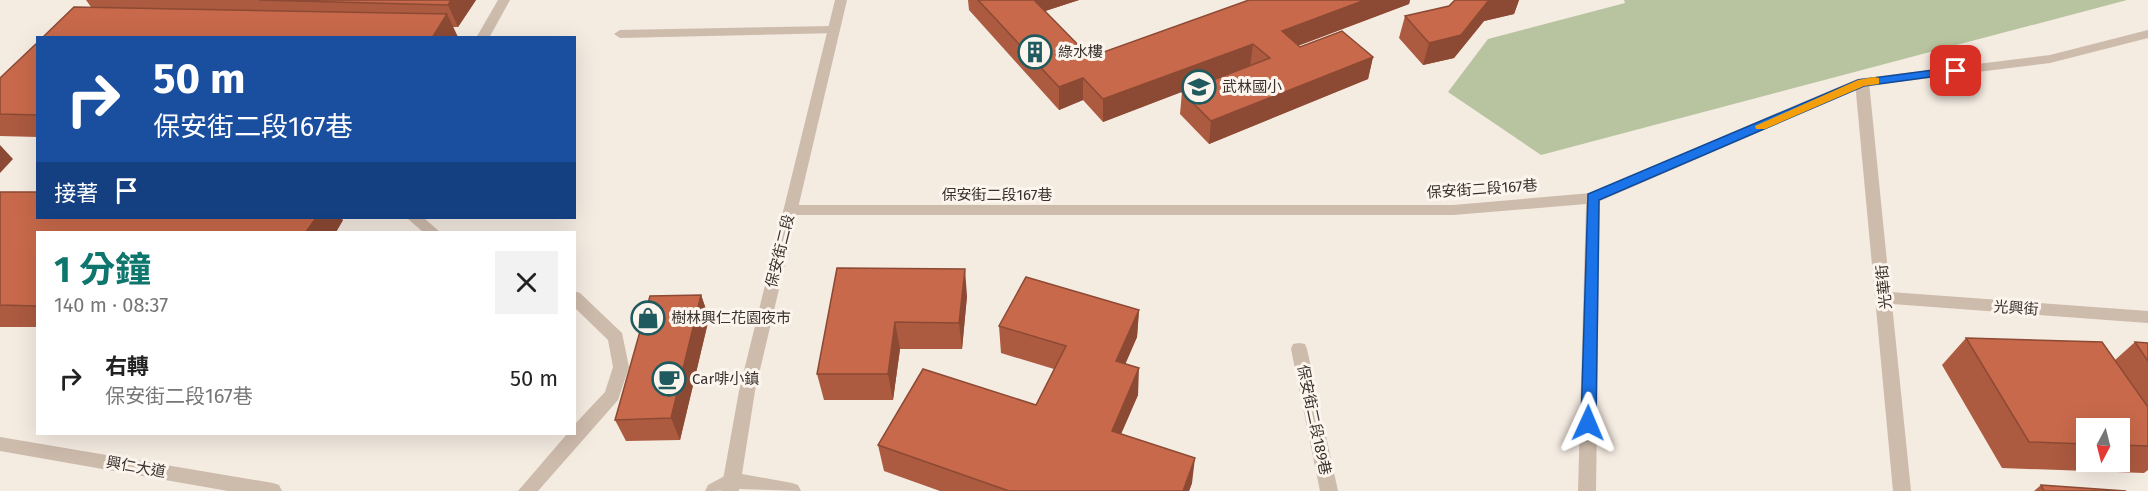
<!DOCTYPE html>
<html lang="zh-TW">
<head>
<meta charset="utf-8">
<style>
  :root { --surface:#fff; --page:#f2f2f2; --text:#222; --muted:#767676; --accent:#0f766e }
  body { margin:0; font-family:"Fira Sans","Noto Sans TC",sans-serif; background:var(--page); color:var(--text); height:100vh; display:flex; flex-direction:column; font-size:22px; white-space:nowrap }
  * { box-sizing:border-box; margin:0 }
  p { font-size:20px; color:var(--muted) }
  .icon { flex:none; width:33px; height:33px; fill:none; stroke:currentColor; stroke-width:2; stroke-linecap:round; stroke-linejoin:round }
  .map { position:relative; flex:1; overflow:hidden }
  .drawer { position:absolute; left:36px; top:231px; width:540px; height:204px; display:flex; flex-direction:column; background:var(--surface); border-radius:0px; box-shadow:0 6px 24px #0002 }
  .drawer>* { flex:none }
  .top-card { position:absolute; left:36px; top:36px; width:540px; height:183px; border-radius:0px; box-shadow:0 6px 24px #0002; background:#1a4fa0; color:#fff; overflow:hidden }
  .needle { width:39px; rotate:187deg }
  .controls { position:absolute; left:2076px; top:418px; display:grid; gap:12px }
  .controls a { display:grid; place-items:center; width:54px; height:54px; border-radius:0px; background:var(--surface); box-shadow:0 6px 24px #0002; font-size:30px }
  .pin { position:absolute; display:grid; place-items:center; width:51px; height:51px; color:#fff; margin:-26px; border-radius:12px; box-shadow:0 3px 9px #0006 }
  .me { position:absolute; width:66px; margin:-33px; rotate:1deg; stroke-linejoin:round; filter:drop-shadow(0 0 4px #0008) }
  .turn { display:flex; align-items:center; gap:21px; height:126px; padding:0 18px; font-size:27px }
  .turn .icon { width:78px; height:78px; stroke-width:2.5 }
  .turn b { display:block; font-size:42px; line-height:51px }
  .then { display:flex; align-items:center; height:57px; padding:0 18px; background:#0003; gap:12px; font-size:22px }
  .round { display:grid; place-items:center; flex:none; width:63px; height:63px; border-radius:0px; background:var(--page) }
  .headline { display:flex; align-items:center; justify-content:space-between; height:102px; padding:0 18px }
  h1 { font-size:36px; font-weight:700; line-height:45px; color:var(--accent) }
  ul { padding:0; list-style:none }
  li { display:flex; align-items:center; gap:18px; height:90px; padding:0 18px }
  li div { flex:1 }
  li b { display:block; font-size:22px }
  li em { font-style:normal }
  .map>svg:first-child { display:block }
  .green { fill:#b8c4a0 }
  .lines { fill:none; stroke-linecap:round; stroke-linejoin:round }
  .service { fill:#cdbbac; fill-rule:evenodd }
  .pedestrian { fill:#cdbbac; fill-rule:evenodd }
  .minor { fill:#cdbbac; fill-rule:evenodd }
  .tertiary { fill:#cdbbac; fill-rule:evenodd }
  .wall { fill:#ac5a40; fill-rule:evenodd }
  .shaded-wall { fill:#8c4a34 }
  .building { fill:#c8694b; stroke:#8c4a34; stroke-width:1.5 }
  .route { fill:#1a73e8; stroke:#114b97; stroke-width:1.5 }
  .slow { fill:#f59e0b }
  .labels { text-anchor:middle; stroke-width:6; stroke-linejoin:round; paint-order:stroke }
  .poi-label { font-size:15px; fill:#3b302b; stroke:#fbf5ee; text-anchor:start }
  .street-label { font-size:15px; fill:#3b302b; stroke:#fbf5ee }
</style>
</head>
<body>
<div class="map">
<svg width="2148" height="491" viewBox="0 0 2148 491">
  <rect width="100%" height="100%" fill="#f4ebe1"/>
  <path class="green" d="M1624,0H2127L1541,155L1448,92L1488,39L1625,3Z"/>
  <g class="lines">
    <g class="service">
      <path d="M834,26L840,30L838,33L620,38L614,34L620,30Z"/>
      <path d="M2148,30V38L2050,63L1865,86L1600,201L1596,491H1578L1586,204L1453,215H790L783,210L790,205H1453L1591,193L1857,79L2050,55Z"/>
      <path d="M1299,343L1305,344L1307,349L1338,491H1320L1291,349L1293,344Z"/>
      <path d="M0,437L273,483L279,485L282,491H228L0,451Z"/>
      <path d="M732,472L738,475L741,480C734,491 719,491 705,491L708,485Z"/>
    </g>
    <g class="pedestrian">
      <path d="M498,0H510L489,38H476Z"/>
      <path d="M407,218H424L440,232H423Z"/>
      <path d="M574,291L580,293L622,333L629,367L618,400L538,491H518L567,434H574V425L605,392L613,367L608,340L574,307Z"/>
    </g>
    <path class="minor" d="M1862,78L1869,82L1890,292L2148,311V323L1892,304L1911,491H1893L1855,82Z"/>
    <path class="tertiary" d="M835,0H847L755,391L742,474L792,483L798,485L801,491L739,489V491H721L739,391Z"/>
  </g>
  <g class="wall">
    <path d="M86,0H476L458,27H453L457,38H42L91,7Z"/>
    <path d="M968,0H1079L1045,11L1090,57L1249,0H1410L1409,4L1298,46L1300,47L1373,57L1368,79L1209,144L1180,114L1182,92L1217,78L1103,122L1083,100L1059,110L969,10Z"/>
    <path d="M1455,0H1519L1514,14L1484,21L1454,58L1423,65L1399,38L1405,16L1449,6Z"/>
    <path d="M38,42V137L0,136V78Z"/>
    <path d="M0,192L343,220L336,232H38V327H0Z"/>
    <path d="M837,268L967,296L962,349H900L893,400H824L817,374Z"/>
    <path d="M701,295L709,318L680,440L626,441L615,420Z"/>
    <path d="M1139,310L1137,337L1125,364L1138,395L1121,434L1192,483L1189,491H940L884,471L878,445L1036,405L1054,369L1001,353L999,326Z"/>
    <path d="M1966,338L2115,360L2135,342L2148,343V470L2144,473L2002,468L1942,365ZM2086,429H2120V462H2086Z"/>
    <path d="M2041,485L2126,491H2034Z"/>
  </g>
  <g class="shaded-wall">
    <path d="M451,0H476L458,27L448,5Z"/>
    <path d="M1029,0H1079L1030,16Z"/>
    <path d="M1365,0H1410L1409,4L1278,53L1282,31Z"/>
    <path d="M1489,0H1519L1514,14L1484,21L1454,58L1423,65L1429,43Z"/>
    <path d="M447,14L458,37L457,38H432Z"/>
    <path d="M1253,44L1250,66L1103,122V99Z"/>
    <path d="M1373,57L1368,79L1209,144L1211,121Z"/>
    <path d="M1083,78V100L1059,110V87Z"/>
    <path d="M0,145L13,159L0,173Z"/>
    <path d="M316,218H341L343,220L336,232H306Z"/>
    <path d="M965,269L967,296L962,349L959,323Z"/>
    <path d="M701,295L709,318L680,440L671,418Z"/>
    <path d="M1139,310L1137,337L1115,388L1116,361Z"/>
    <path d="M895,322L900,349L893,400L888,374Z"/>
    <path d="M1139,368L1138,395L1111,457L1112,431Z"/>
    <path d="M1195,458L1192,483L1189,491H1183Z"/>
  </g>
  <g class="building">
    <path d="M259,0H451L448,5Z"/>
    <path d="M978,0H1034L1090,57L1249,0H1365L1282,31L1300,47L1342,31L1373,57L1211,121L1182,92L1270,58L1253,44L1103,99L1083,78L1059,87Z"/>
    <path d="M1455,0H1489L1461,35L1429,43L1405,16L1449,6Z"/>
    <path d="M74,7L447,14L432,38H42Z"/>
    <path d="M38,42V115L0,114V78Z"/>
    <path d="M0,192H38V218H316L306,232H38V306L0,305Z"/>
    <path d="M837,268L965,269L959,323L895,322L888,374H817Z"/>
    <path d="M1026,277L1139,310L1116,361L1139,368L1112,431L1195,458L1183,491H1009L878,445L923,369L1036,405L1066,346L999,326Z"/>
    <path d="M701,295L671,418L615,420L650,296Z"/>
    <path d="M1966,338L2102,342L2148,407V446L2120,445V429H2086V444L2029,442Z"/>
    <path d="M2135,342L2148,343V361Z"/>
    <path d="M2041,485L2126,491H2044Z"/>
  </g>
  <path class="route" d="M1956,67L1962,71L1960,73L1864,86L1599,200L1596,423L1588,430L1583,428L1581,423L1588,194L1858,80Z"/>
  <path class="slow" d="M1874,77L1879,78V84L1864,86L1765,129H1756L1755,126L1858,80Z"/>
  <defs>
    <symbol id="building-ring" viewBox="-11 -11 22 22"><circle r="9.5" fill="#fbf5ee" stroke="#1f5a5e" stroke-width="1.5"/><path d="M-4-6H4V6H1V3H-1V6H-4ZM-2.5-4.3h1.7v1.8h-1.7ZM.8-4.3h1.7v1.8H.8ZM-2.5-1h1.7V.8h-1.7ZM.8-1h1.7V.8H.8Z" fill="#1f5a5e"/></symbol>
    <symbol id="school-ring" viewBox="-11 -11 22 22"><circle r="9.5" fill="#fbf5ee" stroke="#1f5a5e" stroke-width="1.5"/><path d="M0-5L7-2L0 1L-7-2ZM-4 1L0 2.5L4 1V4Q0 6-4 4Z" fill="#1f5a5e"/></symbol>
    <symbol id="shop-ring" viewBox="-11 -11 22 22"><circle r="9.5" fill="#fbf5ee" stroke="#1f5a5e" stroke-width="1.5"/><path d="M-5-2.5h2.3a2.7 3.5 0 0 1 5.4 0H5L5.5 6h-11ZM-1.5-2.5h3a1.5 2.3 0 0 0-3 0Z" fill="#1f5a5e"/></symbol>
    <symbol id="cafe-ring" viewBox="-11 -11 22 22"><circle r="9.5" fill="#fbf5ee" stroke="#1f5a5e" stroke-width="1.5"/><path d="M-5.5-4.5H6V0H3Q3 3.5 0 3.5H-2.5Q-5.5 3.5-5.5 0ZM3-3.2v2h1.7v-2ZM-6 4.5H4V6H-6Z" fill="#1f5a5e"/></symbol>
  </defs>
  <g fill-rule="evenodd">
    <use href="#building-ring" x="1016" y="33" width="38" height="38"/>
    <use href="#school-ring" x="1180" y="68" width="38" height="38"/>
    <use href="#shop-ring" x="629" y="299" width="38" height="38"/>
    <use href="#cafe-ring" x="650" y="360" width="38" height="38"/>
  </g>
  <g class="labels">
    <g class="poi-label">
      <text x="1058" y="57">綠水樓</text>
      <text x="1222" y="92">武林國小</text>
      <text x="671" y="323">樹林興仁花園夜市</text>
      <text x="692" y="384">Car啡小鎮</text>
    </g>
    <g class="street-label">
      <text transform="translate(1482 189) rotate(-4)" y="5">保安街二段167巷</text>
      <text x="997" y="200">保安街二段167巷</text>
      <text transform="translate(780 251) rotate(-76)" y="5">保安街二段</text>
      <text transform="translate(1884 287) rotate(-96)" y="5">光華街</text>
      <text transform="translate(2016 308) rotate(4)" y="5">光興街</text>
      <text transform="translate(1314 420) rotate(78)" y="5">保安街二段189巷</text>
      <text transform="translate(136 467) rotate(10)" y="5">興仁大道</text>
    </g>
  </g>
</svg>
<div class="controls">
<a><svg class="needle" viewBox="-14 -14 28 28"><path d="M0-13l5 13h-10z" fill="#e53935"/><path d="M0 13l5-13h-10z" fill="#767676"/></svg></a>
</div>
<div class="pin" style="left:1956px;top:71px;background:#d93025"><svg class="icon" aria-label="arrive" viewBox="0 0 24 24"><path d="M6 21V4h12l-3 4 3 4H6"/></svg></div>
<svg class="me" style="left:1588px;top:423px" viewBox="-20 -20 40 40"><path d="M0-17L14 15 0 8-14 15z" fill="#1a73e8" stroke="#fff" stroke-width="4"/></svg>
<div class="top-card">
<div class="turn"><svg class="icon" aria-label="right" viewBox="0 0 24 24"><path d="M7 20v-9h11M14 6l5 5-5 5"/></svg><div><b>50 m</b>保安街二段167巷</div></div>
<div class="then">接著<svg class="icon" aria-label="arrive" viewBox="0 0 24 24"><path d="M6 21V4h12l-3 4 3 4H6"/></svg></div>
</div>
<section class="drawer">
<div class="headline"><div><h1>1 分鐘</h1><p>140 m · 08:37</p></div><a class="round"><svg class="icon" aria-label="close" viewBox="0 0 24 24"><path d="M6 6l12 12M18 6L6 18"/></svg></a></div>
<ul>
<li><svg class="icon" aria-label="right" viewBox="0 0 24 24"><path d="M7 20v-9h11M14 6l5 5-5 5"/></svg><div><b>右轉</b><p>保安街二段167巷</p></div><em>50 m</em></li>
</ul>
</section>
</div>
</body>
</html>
